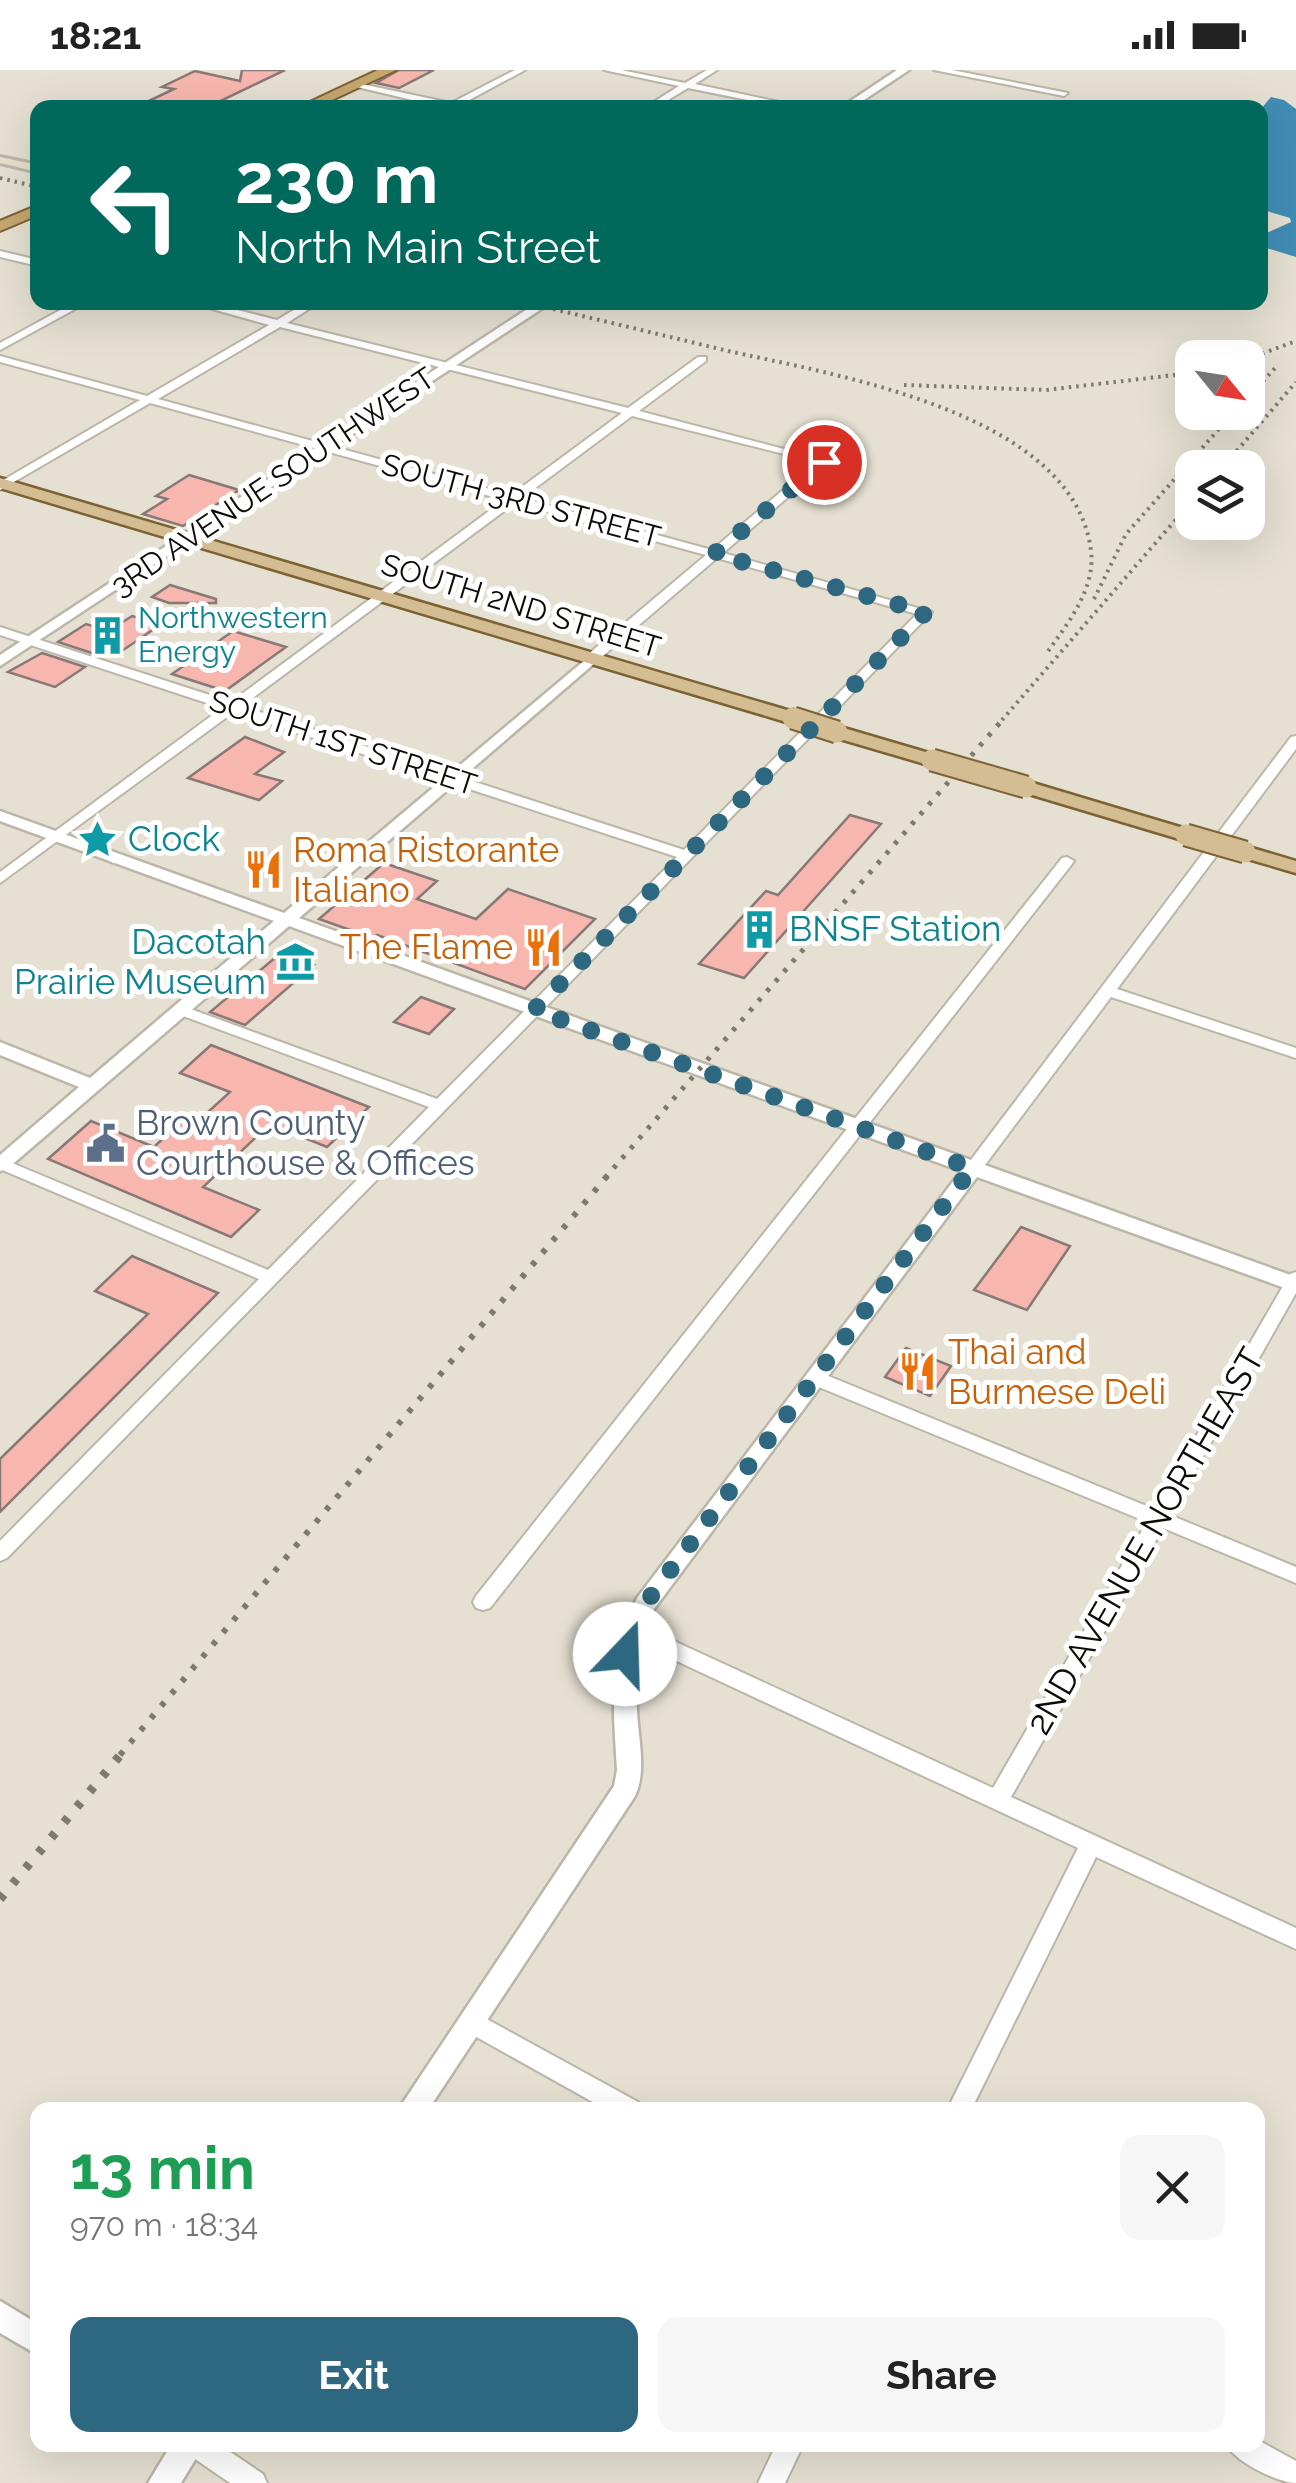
<!DOCTYPE html>
<html lang="en">
<head>
<meta charset="utf-8">
<style>
  :root { --surface:#fff; --page:#f6f6f6; --text:#222; --muted:#767676; --accent:#2e6780 }
  body { margin:0; font-family:Raleway,sans-serif; background:var(--page); color:var(--text); height:100vh; display:flex; flex-direction:column; font-size:38px; white-space:nowrap }
  * { box-sizing:border-box; margin:0 }
  p { font-size:32px; color:var(--muted) }
  .icon { flex:none; width:55px; height:55px; fill:none; stroke:currentColor; stroke-width:2; stroke-linecap:round; stroke-linejoin:round }
  .map { position:relative; flex:1; overflow:hidden }
  .sheet { position:absolute; left:30px; top:2032px; width:1235px; height:350px; display:flex; flex-direction:column; background:var(--surface); border-radius:20px; box-shadow:0 10px 40px #0002 }
  .sheet>* { flex:none }
  .top-card { position:absolute; left:30px; top:30px; width:1238px; height:210px; border-radius:20px; box-shadow:0 10px 40px #0002; background:#00695c; color:#fff; overflow:hidden }
  .needle { width:65px; rotate:120deg }
  .buttons { position:absolute; left:1175px; top:270px; display:grid; gap:20px }
  .buttons a { display:grid; place-items:center; width:90px; height:90px; border-radius:20px; background:var(--surface); box-shadow:0 10px 40px #0002; font-size:50px }
  .pin { position:absolute; display:grid; place-items:center; width:85px; height:85px; color:#fff; margin:-42px; border:5px solid #fff; border-radius:50%; box-shadow:0 2px 10px #0007 }
  .me { position:absolute; width:110px; margin:-55px; rotate:21deg; stroke-linejoin:round; filter:drop-shadow(0 0 8px #0008) }
  .turn { display:flex; align-items:center; gap:35px; height:210px; padding:0 40px; font-size:45px }
  .turn .icon { width:130px; height:130px; stroke-width:2.5 }
  .turn b { display:block; font-size:70px; line-height:85px }
  .round { display:grid; place-items:center; flex:none; width:105px; height:105px; border-radius:20px; background:var(--page) }
  .summary { display:flex; align-items:center; justify-content:space-between; height:170px; padding:0 40px }
  h1 { font-size:60px; font-weight:700; line-height:75px; color:#1e9e55 }
  .action { display:flex; gap:20px; margin-top:auto; padding:20px 40px }
  .action a { flex:1; height:115px; border-radius:20px; background:var(--accent); color:#fff; font-size:40px; font-weight:700; line-height:115px; text-align:center }
  .action a+a { background:var(--page); color:var(--text) }
  .status { display:flex; justify-content:space-between; align-items:center; height:70px; padding:0 50px; background:var(--surface); direction:ltr }
  .status svg { height:28px; fill:currentColor }
  .map>svg:first-child { display:block }
  .water { fill:#418db4 }
  .building { fill:#f7b7af; stroke:#887876; stroke-width:2.5 }
  .lines { fill:none; stroke-linecap:round; stroke-linejoin:round }
  .minor-casing { stroke:#bbb6a8; stroke-width:4 }
  .tertiary-casing { stroke:#bbb6a8; stroke-width:5 }
  .secondary-casing { stroke:#bbb6a8; stroke-width:6 }
  .primary-casing { stroke:#7c6133; stroke-width:5 }
  .trunk-casing { stroke:#7c6133; stroke-width:4 }
  .minor { fill:#fff; fill-rule:evenodd }
  .tertiary { fill:#fff; fill-rule:evenodd }
  .secondary { fill:#e9dec9; fill-rule:evenodd }
  .primary { fill:#d4bc93; fill-rule:evenodd }
  .trunk { fill:#c6a66f; fill-rule:evenodd }
  .rail-far3 { stroke:#7c796f; stroke-width:4; stroke-dasharray:2.5 5; stroke-linecap:butt }
  .rail-far2 { stroke:#7c796f; stroke-width:5; stroke-dasharray:4 9; stroke-linecap:butt }
  .rail-far1 { stroke:#7c796f; stroke-width:6; stroke-dasharray:5 11; stroke-linecap:butt }
  .rail { stroke:#7c796f; stroke-width:9; stroke-dasharray:6 14; stroke-linecap:butt }
  .primary-bridge-far1-casing { stroke:#7c6133; stroke-width:20; stroke-linecap:butt }
  .primary-bridge-casing { stroke:#7c6133; stroke-width:25; stroke-linecap:butt }
  .primary-bridge-far1 { stroke:#d4bc93; stroke-width:16 }
  .primary-bridge { stroke:#d4bc93; stroke-width:21 }
  .route { stroke:#2e6780; stroke-width:18; stroke-dasharray:0 32.4 }
  .labels { text-anchor:middle; stroke-width:10; stroke-linejoin:round; paint-order:stroke }
  .far-street-label { font-size:30px; fill:#0d0b07; stroke:#fff }
  .far-culture-label { font-size:30px; fill:#0d838f; stroke:#fff; text-anchor:start }
  .culture-label { font-size:35px; fill:#0d838f; stroke:#fff; text-anchor:start }
  .food-label { font-size:35px; fill:#c56008; stroke:#fff; text-anchor:start }
  .service-label { font-size:35px; fill:#4e5e75; stroke:#fff; text-anchor:start }
  .street-label { font-size:35px; fill:#0d0b07; stroke:#fff }
</style>
</head>
<body>
<div class="status"><b>18:21</b><svg viewBox="0 0 49 12"><path d="M0 12V9h3v3zM5 12V6h3v6zM10 12V3h3v9zM15 12V0h3v12zM26 1h20v11H26zM47 4h2v5h-2z"/></svg></div>
<div class="map">
<svg width="1296" height="2413" viewBox="0 0 1296 2413">
  <rect width="100%" height="100%" fill="#e5e0d1"/>
  <path class="water" d="M1271,27L1284,30L1296,39V187L1260,176V166L1291,152L1290,148L1260,139V40Z"/>
  <g class="building">
    <path d="M242,0H285L206,38H134L174,19L162,17L195,1L240,11Z"/>
    <path d="M399,0H434L399,18L376,13Z"/>
    <path d="M189,405L239,420L183,456L143,444L167,429L156,426Z"/>
    <path d="M170,515L216,529V533H169L152,527Z"/>
    <path d="M132,546L160,555L116,585L106,582L101,586L58,572L86,554L109,561Z"/>
    <path d="M233,561L286,577L225,621L172,604Z"/>
    <path d="M42,583L85,597L55,617L8,602Z"/>
    <path d="M245,667L284,682L255,704L282,711L259,730L188,708Z"/>
    <path d="M850,745L881,754L744,908L699,894L766,821L778,825Z"/>
    <path d="M384,793L437,811L417,829L476,849L508,819L595,849L525,919L377,865L373,868L319,849Z"/>
    <path d="M281,883L314,895L245,955L210,942Z"/>
    <path d="M421,927L454,939L429,964L394,952Z"/>
    <path d="M211,975L369,1037L327,1077L270,1054L203,1117L259,1140L231,1167L48,1089L91,1051L154,1077L185,1048L196,1053L230,1022L180,1003Z"/>
    <path d="M1021,1157L1070,1176L1027,1240L974,1220Z"/>
    <path d="M132,1186L218,1223L0,1442V1389L148,1244L95,1221Z"/>
    <path d="M906,1278L951,1296L930,1326L885,1307Z"/>
  </g>
  <g class="lines">
    <defs>
      <g id="minor">
        <path d="M515,0H525L460,35L465,38H446L353,16L357,13L451,33Z"/>
        <path d="M604,0H621L685,13L707,0H717L695,14L807,38H787L688,18L655,38H644L679,16Z"/>
        <path d="M934,0H952L1068,23L1064,26Z"/>
        <path d="M0,181L38,190V196L0,187Z"/>
        <path d="M75,232H88L0,280V273Z"/>
        <path d="M187,232H206L277,250L307,232H320L287,253L628,338L698,287H706V291L639,341L830,391L723,483L932,542L7,1488L0,1491V1471L259,1209L0,1099V1088L268,1200L429,1037L175,943L172,940L175,937H185L437,1029L677,787L234,642L0,813V802L222,638L0,565V557L231,632L504,430L150,333L0,420V412L140,330L0,292V286L147,326L269,255ZM280,257L622,343L511,425L158,329ZM632,346L816,392L712,480L522,428ZM515,433L706,485L586,586V592H596L717,488L917,544L684,780L242,636Z"/>
        <path d="M1296,666V679L1117,919L1296,978V988L1111,927L979,1103H967L965,1099L967,1095L1291,667Z"/>
        <path d="M1067,787L1074,791L1072,794L490,1538L483,1540L476,1538L473,1532L476,1526L1062,788Z"/>
        <path d="M1296,1202V1223L1170,1445L1296,1497V1513L1163,1458L1011,1727L1296,1858V1879L1096,1787L971,2040H947L1078,1778L623,1566L620,1560L623,1554L630,1552L637,1554L993,1718L1147,1452L809,1313L806,1308L809,1303H821L1154,1439L1290,1204Z"/>
        <path d="M472,1941L638,2032L642,2040H607L464,1960L460,1952L464,1944Z"/>
        <path d="M1258,2370L1296,2391V2413C1278,2413 1234,2391 1227,2375H1258Z"/>
        <path d="M184,2375H220L263,2404L267,2413H230L188,2384Z"/>
        <path d="M776,2375H803L785,2413H758Z"/>
      </g>
      <g id="tertiary">
        <path d="M897,0H909L852,38H840Z"/>
        <path d="M538,232H552L0,596V585Z"/>
        <path d="M591,585L598,589L596,592L299,848L1296,1207V1222L977,1107L654,1539C638,1572 635,1605 637,1640C638,1667 647,1701 635,1726L428,2040H398L614,1716L617,1700C613,1638 608,1584 637,1528L961,1101L289,856L7,1099L0,1101V1085L79,1017L0,985V972L90,1008L274,851L0,751V741L284,843Z"/>
        <path d="M0,2231L38,2254V2285L0,2263Z"/>
        <path d="M171,2375H204L181,2413H148Z"/>
      </g>
      <path id="secondary" d="M0,87L38,95V102L0,93Z"/>
      <g id="primary">
        <path d="M0,408L797,643L799,647L790,653L783,651L0,418Z"/>
        <path d="M837,656L939,686L942,690L932,696L830,666V658Z"/>
        <path d="M1026,711L1193,761L1196,765L1186,771L1019,721L1016,717Z"/>
        <path d="M1245,776L1296,791V803L1238,786L1235,782Z"/>
      </g>
      <g id="trunk">
        <path d="M378,0H396L315,38H297Z"/>
        <path d="M38,135V145L0,161V151Z"/>
      </g>
    </defs>
    <use href="#minor" class="minor-casing"/>
    <use href="#tertiary" class="tertiary-casing"/>
    <use href="#secondary" class="secondary-casing"/>
    <use href="#primary" class="primary-casing"/>
    <use href="#trunk" class="trunk-casing"/>
    <use href="#minor" class="minor"/>
    <use href="#tertiary" class="tertiary"/>
    <use href="#secondary" class="secondary"/>
    <use href="#primary" class="primary"/>
    <use href="#trunk" class="trunk"/>
    <g class="rail-far3">
      <path d="M0,108L38,117"/>
      <path d="M524,232C591,248 658,264 724,280C834,305 1074,342 1091,481C1096,519 1066,556 1046,584"/>
      <path d="M1248,289L1296,271"/>
      <path d="M904,315L1046,320L1192,303"/>
      <path d="M1248,328L1275,298"/>
      <path d="M1222,398L1296,312"/>
      <path d="M1094,529L1126,464L1234,342"/>
      <path d="M1002,650L1192,431"/>
    </g>
    <path class="rail-far2" d="M605,1108L1004,648"/>
    <path class="rail-far1" d="M120,1685L608,1105"/>
    <path class="rail" d="M0,1829L122,1683"/>
    <defs>
      <path id="primary-bridge-far1" d="M790,647L801,650"/>
      <g id="primary-bridge">
        <path d="M793,648L837,662"/>
        <path d="M932,690L1026,717"/>
        <path d="M1186,765L1245,782"/>
      </g>
    </defs>
    <use href="#primary-bridge-far1" class="primary-bridge-far1-casing"/>
    <use href="#primary-bridge" class="primary-bridge-casing"/>
    <use href="#primary-bridge-far1" class="primary-bridge-far1"/>
    <use href="#primary-bridge" class="primary-bridge"/>
  </g>
  <g class="lines">
    <path class="route" d="M625,1584L630,1560L645,1534L972,1098L534,940L926,542L714,484L824,392"/>
  </g>
  <defs>
    <symbol id="building-bare" viewBox="-9 -9 18 18"><path d="M-4-6H4V6H1V3H-1V6H-4ZM-2.5-4.3h1.7v1.8h-1.7ZM.8-4.3h1.7v1.8H.8ZM-2.5-1h1.7V.8h-1.7ZM.8-1h1.7V.8H.8Z" fill="#0f9aa8" stroke="#fff" stroke-width="2.5" paint-order="stroke"/></symbol>
    <symbol id="sight-bare" viewBox="-9 -9 18 18"><path d="M0-6L1.8-2.2L6-1.7L2.9 1.2L3.7 5.4L0 3.3L-3.7 5.4L-2.9 1.2L-6-1.7L-1.8-2.2Z" fill="#0f9aa8" stroke="#fff" stroke-width="2.5" paint-order="stroke"/></symbol>
    <symbol id="restaurant-bare" viewBox="-9 -9 18 18"><path d="M-5-6h1v4h1v-4h1v4h1v-4h1v5L-1.5 .5V6h-2V.5L-5-1ZM5-6V6H3V1.5H1.5Q1.5-4 5-6Z" fill="#e8710a" stroke="#fff" stroke-width="2.5" paint-order="stroke"/></symbol>
    <symbol id="museum-bare" viewBox="-9 -9 18 18"><path d="M0-6L6-3V-2H-6V-3ZM-5-1h2V3h-2ZM-1-1h2V3h-2ZM3-1h2V3H3ZM-6 4H6V6H-6Z" fill="#0f9aa8" stroke="#fff" stroke-width="2.5" paint-order="stroke"/></symbol>
    <symbol id="civic-bare" viewBox="-9 -9 18 18"><path d="M-.6-6.5H3V-4.5H.6V-3L4-1V1h2V6H-6V1h2V-1L-.6-3ZM-1.2 2.5V6h2.4V2.5Z" fill="#5c6f8a" stroke="#fff" stroke-width="2.5" paint-order="stroke"/></symbol>
  </defs>
  <g fill-rule="evenodd">
    <use href="#building-bare" x="80" y="538" width="55" height="55"/>
    <use href="#sight-bare" x="70" y="742" width="55" height="55"/>
    <use href="#restaurant-bare" x="236" y="772" width="55" height="55"/>
    <use href="#building-bare" x="732" y="832" width="55" height="55"/>
    <use href="#restaurant-bare" x="516" y="850" width="55" height="55"/>
    <use href="#museum-bare" x="268" y="864" width="55" height="55"/>
    <use href="#civic-bare" x="78" y="1046" width="55" height="55"/>
    <use href="#restaurant-bare" x="890" y="1274" width="55" height="55"/>
  </g>
  <g class="labels">
    <g class="far-street-label">
      <text transform="translate(273 412) rotate(-34)" y="10">3RD AVENUE SOUTHWEST</text>
      <text transform="translate(521 431) rotate(15)" y="10">SOUTH 3RD STREET</text>
      <text transform="translate(521 536) rotate(17)" y="10">SOUTH 2ND STREET</text>
      <text transform="translate(343 673) rotate(18)" y="10">SOUTH 1ST STREET</text>
    </g>
    <g class="far-culture-label">
      <text x="138" y="558">Northwestern<tspan x="138" dy="34">Energy</tspan></text>
    </g>
    <g class="culture-label">
      <text x="128" y="781">Clock</text>
      <text x="789" y="871">BNSF Station</text>
      <text x="266" y="884" text-anchor="end">Dacotah<tspan x="266" dy="40">Prairie Museum</tspan></text>
    </g>
    <g class="food-label">
      <text x="293" y="792">Roma Ristorante<tspan x="293" dy="40">Italiano</tspan></text>
      <text x="513" y="889" text-anchor="end">The Flame</text>
      <text x="948" y="1294">Thai and<tspan x="948" dy="40">Burmese Deli</tspan></text>
    </g>
    <g class="service-label">
      <text x="136" y="1065">Brown County<tspan x="136" dy="40">Courthouse &amp; Offices</tspan></text>
    </g>
    <g class="street-label">
      <text transform="translate(1145 1471) rotate(-60)" y="12">2ND AVENUE NORTHEAST</text>
    </g>
  </g>
</svg>
<div class="buttons">
<a><svg class="needle" viewBox="-14 -14 28 28"><path d="M0-13l5 13h-10z" fill="#e53935"/><path d="M0 13l5-13h-10z" fill="#767676"/></svg></a>
<a><svg class="icon" aria-label="layers" viewBox="0 0 24 24"><path d="M12 4l9 5-9 5-9-5zM3 14l9 5 9-5"/></svg></a>
</div>
<div class="pin" style="left:824px;top:392px;background:#d93025"><svg class="icon" aria-label="arrive" viewBox="0 0 24 24"><path d="M6 21V4h12l-3 4 3 4H6"/></svg></div>
<svg class="me" style="left:625px;top:1584px" viewBox="-20 -20 40 40"><circle r="19" fill="#fff"/><path d="M0-13L10 11 0 6-10 11z" fill="#2e6780"/></svg>
<div class="top-card">
<div class="turn"><svg class="icon" aria-label="left" viewBox="0 0 24 24"><path d="M17 20v-9H6M10 6l-5 5 5 5"/></svg><div><b>230 m</b>North Main Street</div></div>
</div>
<section class="sheet">
<div class="summary"><div><h1>13 min</h1><p>970 m · 18:34</p></div><a class="round"><svg class="icon" aria-label="close" viewBox="0 0 24 24"><path d="M6 6l12 12M18 6L6 18"/></svg></a></div>
<div class="action"><a>Exit</a><a>Share</a></div>
</section>
</div>
</body>
</html>
